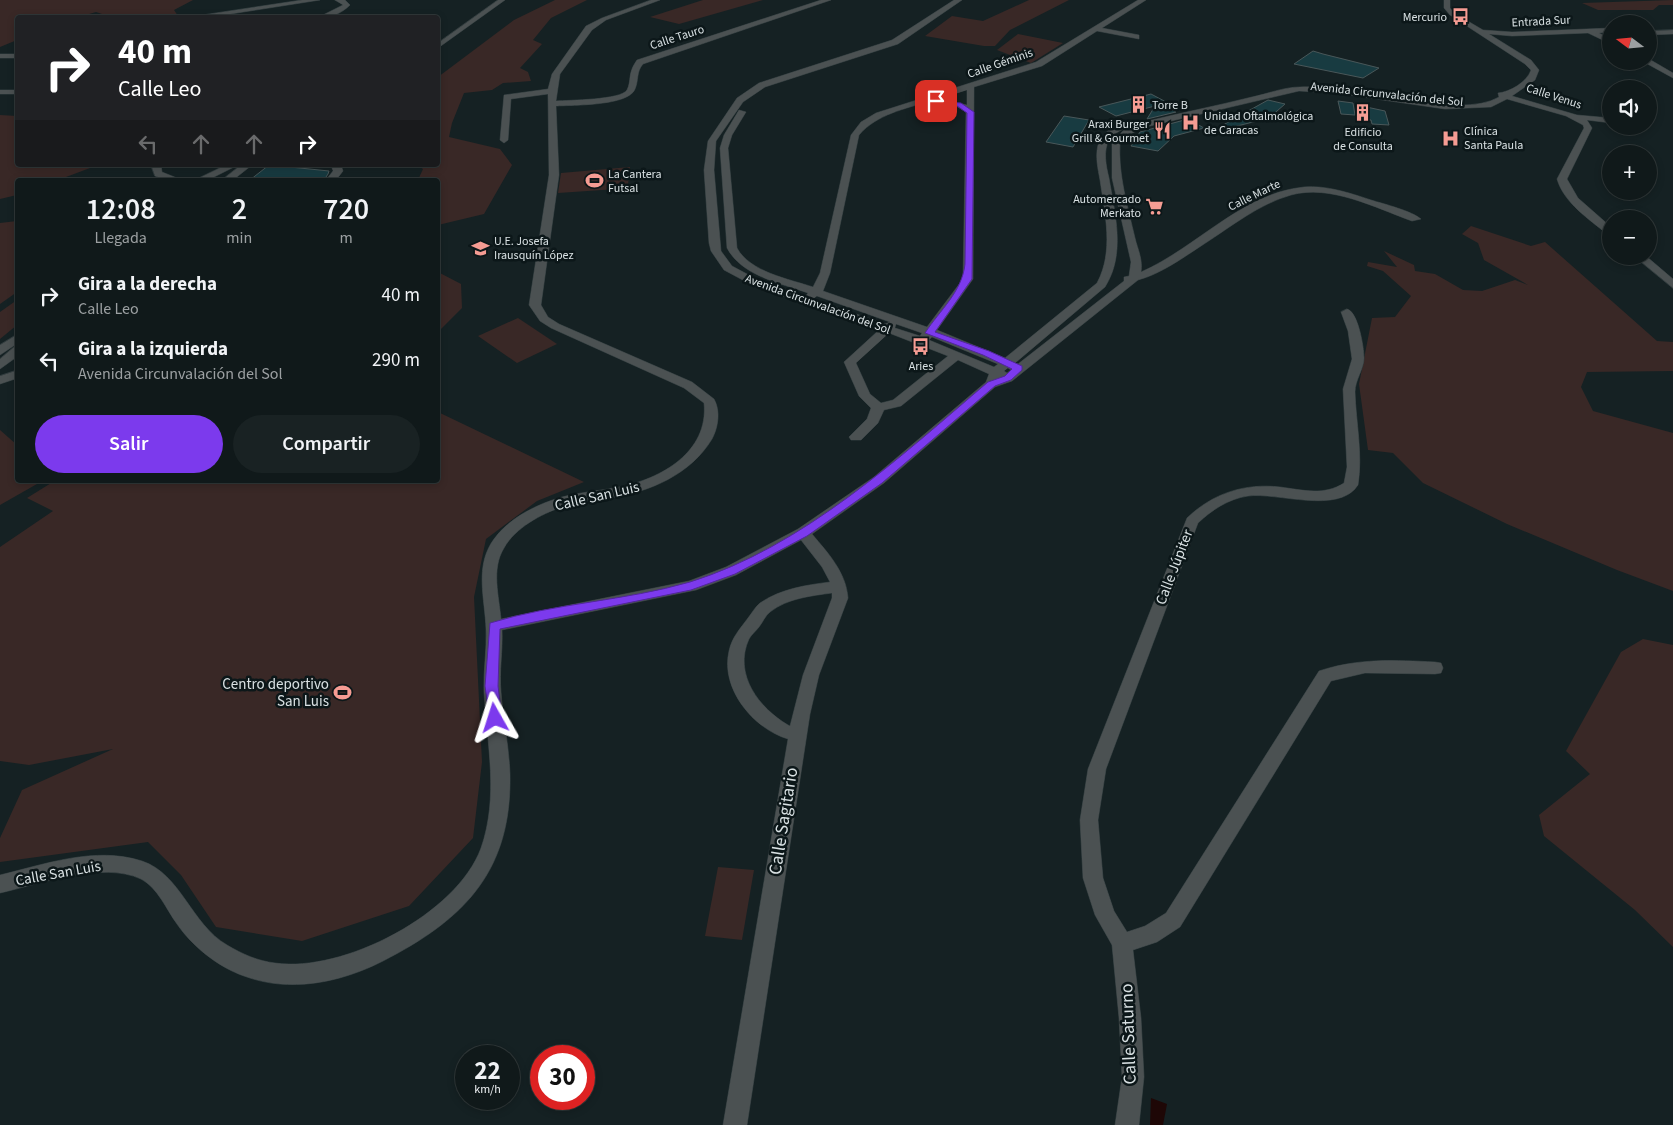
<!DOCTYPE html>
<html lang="es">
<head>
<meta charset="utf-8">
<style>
  :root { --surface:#10191a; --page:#192223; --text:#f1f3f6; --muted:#9ca0a2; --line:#303839; --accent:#7c3aed }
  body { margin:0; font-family:"Source Sans 3",sans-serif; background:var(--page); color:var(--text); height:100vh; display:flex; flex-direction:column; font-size:19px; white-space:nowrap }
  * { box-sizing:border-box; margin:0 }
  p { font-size:16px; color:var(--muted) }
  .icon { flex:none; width:28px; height:28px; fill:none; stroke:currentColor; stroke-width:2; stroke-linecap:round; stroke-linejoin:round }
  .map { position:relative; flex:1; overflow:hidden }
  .sheet { position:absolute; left:15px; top:178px; width:425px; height:305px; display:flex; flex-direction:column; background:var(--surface); border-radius:5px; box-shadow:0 2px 8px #0003,0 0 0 1px var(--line) }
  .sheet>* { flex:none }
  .hud { position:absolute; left:15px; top:15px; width:425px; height:152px; border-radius:5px; box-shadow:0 2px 8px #0003,0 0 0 1px var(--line); background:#202124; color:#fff; overflow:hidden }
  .needle { width:32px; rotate:286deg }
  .tools { position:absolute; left:1602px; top:15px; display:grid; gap:10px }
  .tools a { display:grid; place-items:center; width:55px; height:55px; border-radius:50%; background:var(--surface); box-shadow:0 2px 8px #0003,0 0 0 1px var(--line); font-size:25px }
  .speed { position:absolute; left:455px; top:1045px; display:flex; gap:10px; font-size:25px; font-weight:700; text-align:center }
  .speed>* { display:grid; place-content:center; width:65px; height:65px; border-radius:50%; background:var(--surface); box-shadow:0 2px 8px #0003,0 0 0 1px var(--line); line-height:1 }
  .speed small { font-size:12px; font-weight:400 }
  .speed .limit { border:8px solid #d22; background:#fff; color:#111 }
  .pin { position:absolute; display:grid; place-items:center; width:42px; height:42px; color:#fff; margin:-21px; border-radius:10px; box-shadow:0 2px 8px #0006 }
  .me { position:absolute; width:55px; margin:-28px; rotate:354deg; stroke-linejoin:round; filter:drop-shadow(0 0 4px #0008) }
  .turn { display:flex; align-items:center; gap:18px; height:105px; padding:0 20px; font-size:22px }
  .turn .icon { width:65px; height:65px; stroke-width:2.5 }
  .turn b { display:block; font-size:35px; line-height:42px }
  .lanes { display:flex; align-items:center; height:48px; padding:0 20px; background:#0003; justify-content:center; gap:25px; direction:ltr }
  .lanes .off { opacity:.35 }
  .eta { display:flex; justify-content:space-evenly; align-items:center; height:85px; text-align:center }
  .eta b { font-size:30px; font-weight:600; line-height:35px }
  .action { display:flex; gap:10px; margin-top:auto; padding:10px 20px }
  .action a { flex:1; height:58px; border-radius:30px; background:var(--accent); color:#fff; font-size:20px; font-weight:600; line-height:58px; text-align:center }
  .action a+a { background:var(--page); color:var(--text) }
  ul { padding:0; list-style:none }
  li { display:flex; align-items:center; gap:15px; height:65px; padding:0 20px }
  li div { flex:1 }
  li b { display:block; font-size:19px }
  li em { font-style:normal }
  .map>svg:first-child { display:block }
  .green { fill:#392826 }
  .water { fill:#1e0706 }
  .building { fill:#183b41; stroke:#495759 }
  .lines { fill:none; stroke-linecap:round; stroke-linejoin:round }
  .minor-casing { stroke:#303c3e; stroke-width:1 }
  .minor { fill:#4b5152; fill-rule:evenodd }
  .route { fill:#7c3aed; stroke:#51269a }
  .labels { text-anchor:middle; stroke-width:5; stroke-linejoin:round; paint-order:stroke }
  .far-poi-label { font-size:12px; fill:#d9e1e3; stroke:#0c1719; text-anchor:start }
  .far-street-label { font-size:12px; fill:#d9e1e3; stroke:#0c1719 }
  .street-label { font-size:15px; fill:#d9e1e3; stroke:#0c1719 }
  .poi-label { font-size:15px; fill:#d9e1e3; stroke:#0c1719; text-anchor:end }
  .near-street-label { font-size:18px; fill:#d9e1e3; stroke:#0c1719 }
</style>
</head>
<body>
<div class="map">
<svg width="1673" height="1125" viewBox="0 0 1673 1125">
  <rect width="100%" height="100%" fill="#152123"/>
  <g class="green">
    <path d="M0,0H193L174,10L178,16L172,17H111L96,12L79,17L18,18L17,40L0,47Z"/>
    <path d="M555,0H587L551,18L533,40L542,44L520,68L528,72L531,81L503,83L492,90L464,93L452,123L449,137L500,149L512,165L484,214L438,225V180H418L423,169L417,165H438V77L514,20Z"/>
    <path d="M703,0H763L679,24L650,17Z"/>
    <path d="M1029,0H1069L1010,30L995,46H984L925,36L952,16L983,21Z"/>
    <path d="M1673,0V5H1659L1653,10H1598L1582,3Z"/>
    <path d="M1018,34L1063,43L1031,63L997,50Z"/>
    <path d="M0,115L17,116L18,165H98L58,180H18L17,195L0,199Z"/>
    <path d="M630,167L627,193L617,194V189L558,193L561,173Z"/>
    <path d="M17,221V292L0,304V223Z"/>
    <path d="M1471,226L1531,246L1545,242L1657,341L1673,342V371L1587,372L1581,387L1593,411L1673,433V591L1617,570L1507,524L1423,483L1393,453L1368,450L1359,384L1372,318L1395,317L1411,296L1383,271L1367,266L1368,262L1397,267L1384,251L1414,265L1415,271L1435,274L1463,290L1482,291L1515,280L1528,285L1484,260L1478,243L1462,234Z"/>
    <path d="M438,272L461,284L462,308L438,332Z"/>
    <path d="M17,300V325L0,339V312Z"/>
    <path d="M518,318L557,344L517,363L478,336Z"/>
    <path d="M438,412L584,482L537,501L486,539L474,597L482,762L473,838L409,906L302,941L216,927L181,875L148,842L0,862V838L22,790L113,749L29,765L0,761V547L53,511L27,498L56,480H438Z"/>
    <path d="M0,430L17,445L18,480H44L0,505Z"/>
    <path d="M1643,639L1673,645V947L1635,910L1544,836L1539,815L1590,774L1566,751L1621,652Z"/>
    <path d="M718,867L754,870L742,940L705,936Z"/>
  </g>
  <path class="water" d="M1151,1098L1167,1104L1163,1125H1150Z"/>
  <g class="building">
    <path d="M1313,51L1323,54L1379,68L1363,78L1294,64Z"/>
    <path d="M1151,94L1168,103L1162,104L1176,112L1147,119L1155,106L1116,116L1099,107Z"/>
    <path d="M1268,100L1285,104L1269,118L1225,129L1223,125Z"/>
    <path d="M1338,101L1353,103L1355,115L1341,114Z"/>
    <path d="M1357,105L1385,111L1389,125L1372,124L1371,120L1361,119Z"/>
    <path d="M1064,116L1089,120L1073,147L1046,142Z"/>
    <path d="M1188,119L1204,128L1174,136L1158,151L1131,146L1140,132Z"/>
    <path d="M269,165H292L290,167L329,171L328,174L324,180H250Z"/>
  </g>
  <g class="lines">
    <defs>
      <g id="minor">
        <path d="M302,0H320L205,18H183Z"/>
        <path d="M335,0H345L350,5C341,14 330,18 317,18L343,5Z"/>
        <path d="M498,0H505L438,48V43Z"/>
        <path d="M651,0H660L606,20L592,30L560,74L556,101C569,100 621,100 627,90C632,80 627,74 637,60L821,0H831L643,64C636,72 639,80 635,89C629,106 573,105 556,106L559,175L541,305L548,317L559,324L692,382L714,399C721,411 718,428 712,439C691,474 650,492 610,498C594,501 577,501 562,507C541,514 515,528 504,548C491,569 499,596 501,619L689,581L726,567L798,529L874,477L986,382L989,374L958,360L901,406L884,410L878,423L861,440H851L849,437L867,419L871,408L859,396L844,362L879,330L754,286L724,270L711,251L709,243L704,170L708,141L737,98L759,83L892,40L954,0H962L898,44L765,87L743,102L716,141L714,170L721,251L732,266L762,282L805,297L808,293C780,283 742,276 727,248L720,148L724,135L739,110L746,112L732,135L728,148L737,248C750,272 789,279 813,287L820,273L851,135L861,122L876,113L1036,62L1138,0H1146L1102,28L1139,35V39L1097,31L1042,66L974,87L973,279L937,330L1005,358L1097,283C1114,251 1105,215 1100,180C1098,169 1095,157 1098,145C1102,133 1112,127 1123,122L1130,124C1124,130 1114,132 1109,140C1103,151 1106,166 1109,178C1115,214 1126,254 1105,287L1015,363L1018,364L1124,281V277L1129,276L1131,262L1112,178V142L1124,130L1144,122C1180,113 1216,106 1252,97C1267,94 1284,87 1300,87C1351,84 1459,121 1499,97L1498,93C1510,92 1527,82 1531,70L1525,64L1450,15L1444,8V0H1450V8L1454,13L1483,30L1512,32L1611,28V32L1599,33L1611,39V44L1588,33L1512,36L1489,34L1531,60L1539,70L1535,80L1512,96L1577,115L1611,118V123L1587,120L1592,128L1567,179L1578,198L1611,227V235L1607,234C1589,219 1564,203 1557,179L1584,128L1583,125L1566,116L1507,99L1491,107L1445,109L1335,93L1299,91L1150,126L1130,134L1120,143C1118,175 1128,207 1135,238C1138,250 1143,260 1141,272C1196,248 1242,193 1304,187C1326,185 1350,193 1371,200C1384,204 1412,211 1421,219L1412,221C1376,208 1330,184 1291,195C1259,204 1232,226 1204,244C1184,257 1161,274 1138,280L1012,381L995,387L884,483L812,534C828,553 846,572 848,598L819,675L810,714L747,1125H723L788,739C754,729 720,689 729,651C732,637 740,629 748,618C752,613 755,607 760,603C780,589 806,585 830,582L822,567L801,540L736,575L696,590L502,630C503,651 499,671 501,692C503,719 509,746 510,774C512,871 465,919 383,961C340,983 289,993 244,976C218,967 192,946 177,924C166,909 158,888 141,879C102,861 40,884 0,893V875C46,864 95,846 142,861C181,874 191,924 227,945C242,954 258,961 275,963C343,973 457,914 481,848C499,796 487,745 484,693C483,671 487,650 486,629C485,599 474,566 494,539C509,518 537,504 562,497C580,492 600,491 619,487C661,479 709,452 704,403L684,388L551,328L540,321L529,305L549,175L548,94L511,99L508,140L504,143L500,140L504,95L548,89L552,74L586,26L602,18ZM967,90V105L939,99ZM930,101L956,106L966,112L963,279L927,327L823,291L830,273L859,135C877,114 905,109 930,101ZM817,296L890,322L885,324L813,299ZM896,324L922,333L920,336L895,328ZM889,333L948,356L893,400L881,403L870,394L856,363ZM932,337L998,364L994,367L929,340ZM1008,368L1011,370L1007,373L1004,371ZM832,593V598L803,675L790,726L788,725C759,708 733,674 749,639C751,635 756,631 759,627C763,622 765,616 770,612C788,598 811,596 832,593Z"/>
        <path d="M1673,30V34L1649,35V31Z"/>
        <rect x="0" y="54" width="18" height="4"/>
        <path d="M1649,59L1673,73V78L1642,61Z"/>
        <rect x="0" y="90" width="18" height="4"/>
        <path d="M1628,126H1637L1640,131L1633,133Z"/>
        <path d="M151,165H161L162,172L182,180H167L155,176Z"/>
        <path d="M226,165H238L208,180H195Z"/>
        <path d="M241,165H252L233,180H222Z"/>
        <path d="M331,165H341L343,171L336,180H326L333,171Z"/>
        <path d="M1634,256H1646L1673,279V288Z"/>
        <path d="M1347,309C1358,311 1364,347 1364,358C1364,369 1355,380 1355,392C1356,423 1363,454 1358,485C1339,515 1277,492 1248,496C1228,499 1212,510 1198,523L1106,769L1098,820L1103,878L1114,911L1127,932L1145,926L1166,913L1319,671C1358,658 1395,660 1435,662L1441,663L1443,668L1441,673L1435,674L1365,673L1331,681L1180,927L1157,942L1133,950L1141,1018L1144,1077L1139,1125H1115L1122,1077L1119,1018L1112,945L1095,915L1083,878L1080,820L1088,769L1187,518C1213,493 1245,483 1280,487C1303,490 1324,496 1344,483L1347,467L1343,389L1352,359L1348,331L1341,312Z"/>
        <path d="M18,334V343L0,355V345Z"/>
        <path d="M14,347H18V356L0,369V359Z"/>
        <path d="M18,370V378L0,384V376Z"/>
      </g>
    </defs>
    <use href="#minor" class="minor-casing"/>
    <use href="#minor" class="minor"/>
  </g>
  <path class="route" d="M934,100L961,103L974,112L972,279L935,332L989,351L1022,366V370L1011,380L995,386L882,483L807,536L735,574L691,590L500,629L498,686L502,718L500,722H490L485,686L490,623C555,603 625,601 690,582C803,547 900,457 988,382L1005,376L1012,369L983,355L925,333C940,310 962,292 965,264L967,113L957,106L934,102Z"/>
  <defs>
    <symbol id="bus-bare" viewBox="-9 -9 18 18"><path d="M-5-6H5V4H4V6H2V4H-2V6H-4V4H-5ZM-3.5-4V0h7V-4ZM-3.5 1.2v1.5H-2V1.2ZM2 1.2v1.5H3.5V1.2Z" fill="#f59c93" stroke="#0c1719" stroke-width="2.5" paint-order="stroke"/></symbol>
    <symbol id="building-bare" viewBox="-9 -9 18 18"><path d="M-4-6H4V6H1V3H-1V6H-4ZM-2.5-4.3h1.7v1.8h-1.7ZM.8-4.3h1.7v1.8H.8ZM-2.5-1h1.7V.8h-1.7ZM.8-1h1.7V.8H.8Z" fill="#f59c93" stroke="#0c1719" stroke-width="2.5" paint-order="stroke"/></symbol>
    <symbol id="hospital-bare" viewBox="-9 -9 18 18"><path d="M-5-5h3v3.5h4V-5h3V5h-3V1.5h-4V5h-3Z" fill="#f59c93" stroke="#0c1719" stroke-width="2.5" paint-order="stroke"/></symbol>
    <symbol id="restaurant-bare" viewBox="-9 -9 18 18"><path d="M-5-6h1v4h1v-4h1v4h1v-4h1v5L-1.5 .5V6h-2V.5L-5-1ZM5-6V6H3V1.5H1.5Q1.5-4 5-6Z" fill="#f59c93" stroke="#0c1719" stroke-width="2.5" paint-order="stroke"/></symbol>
    <symbol id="stadium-bare" viewBox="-9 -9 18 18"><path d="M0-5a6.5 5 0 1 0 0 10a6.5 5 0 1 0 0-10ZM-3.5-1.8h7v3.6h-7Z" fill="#f59c93" stroke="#0c1719" stroke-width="2.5" paint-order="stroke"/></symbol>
    <symbol id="supermarket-bare" viewBox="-9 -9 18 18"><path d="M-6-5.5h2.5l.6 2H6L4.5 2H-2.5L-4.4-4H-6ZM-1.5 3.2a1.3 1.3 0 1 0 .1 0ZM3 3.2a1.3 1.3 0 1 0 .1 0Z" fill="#f59c93" stroke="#0c1719" stroke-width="2.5" paint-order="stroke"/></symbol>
    <symbol id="school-bare" viewBox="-9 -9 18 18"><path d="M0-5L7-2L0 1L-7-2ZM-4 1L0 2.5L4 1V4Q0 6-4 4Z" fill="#f59c93" stroke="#0c1719" stroke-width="2.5" paint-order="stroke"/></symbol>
  </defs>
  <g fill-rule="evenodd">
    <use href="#bus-bare" x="1448" y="4" width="25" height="25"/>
    <use href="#building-bare" x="1126" y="92" width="25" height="25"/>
    <use href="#building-bare" x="1350" y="100" width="25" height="25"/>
    <use href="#hospital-bare" x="1178" y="110" width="25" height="25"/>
    <use href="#restaurant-bare" x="1150" y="118" width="25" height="25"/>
    <use href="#hospital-bare" x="1438" y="126" width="25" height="25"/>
    <use href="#stadium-bare" x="582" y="168" width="25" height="25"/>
    <use href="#supermarket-bare" x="1142" y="194" width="25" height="25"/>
    <use href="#school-bare" x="468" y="236" width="25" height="25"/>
    <use href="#bus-bare" x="908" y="334" width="25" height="25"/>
    <use href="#stadium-bare" x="330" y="680" width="25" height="25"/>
  </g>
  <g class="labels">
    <g class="far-poi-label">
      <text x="1447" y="21" text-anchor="end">Mercurio</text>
      <text x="1152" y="109">Torre B</text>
      <text x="1204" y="120">Unidad Oftalmológica<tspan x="1204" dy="14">de Caracas</tspan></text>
      <text x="1149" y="128" text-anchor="end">Araxi Burger<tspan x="1149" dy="14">Grill &amp; Gourmet</tspan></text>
      <text x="1464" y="135">Clínica<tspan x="1464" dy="14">Santa Paula</tspan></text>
      <text x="1363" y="136" text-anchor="middle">Edificio<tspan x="1363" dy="14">de Consulta</tspan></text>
      <text x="608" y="178">La Cantera<tspan x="608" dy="14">Futsal</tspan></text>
      <text x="1141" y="203" text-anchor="end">Automercado<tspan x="1141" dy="14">Merkato</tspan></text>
      <text x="494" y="245">U.E. Josefa<tspan x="494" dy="14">Irausquín López</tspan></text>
      <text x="921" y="370" text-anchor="middle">Aries</text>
    </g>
    <g class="far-street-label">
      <text transform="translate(1541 21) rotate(-3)" y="4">Entrada Sur</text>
      <text transform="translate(677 37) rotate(-18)" y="4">Calle Tauro</text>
      <text transform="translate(1000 63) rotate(-19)" y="4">Calle Géminis</text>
      <text transform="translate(1387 94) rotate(6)" y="4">Avenida Circunvalación del Sol</text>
      <text transform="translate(1554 96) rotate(18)" y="4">Calle Venus</text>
      <text transform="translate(1254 195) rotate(-26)" y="4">Calle Marte</text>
      <text transform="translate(818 304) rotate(20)" y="4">Avenida Circunvalación del Sol</text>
    </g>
    <g class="street-label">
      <text transform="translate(597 496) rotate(-13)" y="5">Calle San Luis</text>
      <text transform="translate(1174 567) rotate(-69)" y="5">Calle Júpiter</text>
      <text transform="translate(58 873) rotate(-10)" y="5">Calle San Luis</text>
    </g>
    <g class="poi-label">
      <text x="329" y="689">Centro deportivo<tspan x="329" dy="17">San Luis</tspan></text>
    </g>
    <g class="near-street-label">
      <text transform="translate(783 821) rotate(-81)" y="6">Calle Sagitario</text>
      <text transform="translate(1128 1034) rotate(-92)" y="6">Calle Saturno</text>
    </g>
  </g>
</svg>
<div class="tools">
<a><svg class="needle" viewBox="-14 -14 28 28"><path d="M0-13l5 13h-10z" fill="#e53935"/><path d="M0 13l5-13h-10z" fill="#9ca0a2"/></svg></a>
<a><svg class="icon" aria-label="sound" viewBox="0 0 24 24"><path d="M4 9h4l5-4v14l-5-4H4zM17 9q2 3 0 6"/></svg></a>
<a>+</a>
<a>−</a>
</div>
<div class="speed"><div>22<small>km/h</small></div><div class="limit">30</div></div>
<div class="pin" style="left:936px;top:101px;background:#d93025"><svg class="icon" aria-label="arrive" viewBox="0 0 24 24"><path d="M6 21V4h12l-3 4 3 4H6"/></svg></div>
<svg class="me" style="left:495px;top:718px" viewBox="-20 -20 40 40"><path d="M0-17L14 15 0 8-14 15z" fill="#7c3aed" stroke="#fff" stroke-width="4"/></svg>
<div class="hud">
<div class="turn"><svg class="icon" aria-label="right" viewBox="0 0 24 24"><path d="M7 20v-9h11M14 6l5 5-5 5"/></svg><div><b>40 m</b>Calle Leo</div></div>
<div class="lanes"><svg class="icon off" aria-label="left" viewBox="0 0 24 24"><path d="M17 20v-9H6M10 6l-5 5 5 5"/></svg><svg class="icon off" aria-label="ahead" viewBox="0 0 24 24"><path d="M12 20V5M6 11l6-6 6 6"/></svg><svg class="icon off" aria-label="ahead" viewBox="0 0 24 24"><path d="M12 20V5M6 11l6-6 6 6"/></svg><svg class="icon" aria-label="right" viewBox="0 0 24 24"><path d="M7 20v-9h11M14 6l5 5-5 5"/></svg></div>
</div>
<section class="sheet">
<div class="eta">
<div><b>12:08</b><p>Llegada</p></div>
<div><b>2</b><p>min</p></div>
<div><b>720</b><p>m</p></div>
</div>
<ul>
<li><svg class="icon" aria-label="right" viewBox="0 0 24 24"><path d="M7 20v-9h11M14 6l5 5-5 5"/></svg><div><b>Gira a la derecha</b><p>Calle Leo</p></div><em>40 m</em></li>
<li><svg class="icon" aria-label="left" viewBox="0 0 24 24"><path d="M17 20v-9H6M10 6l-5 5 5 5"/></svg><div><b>Gira a la izquierda</b><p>Avenida Circunvalación del Sol</p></div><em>290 m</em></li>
</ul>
<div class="action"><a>Salir</a><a>Compartir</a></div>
</section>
</div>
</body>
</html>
